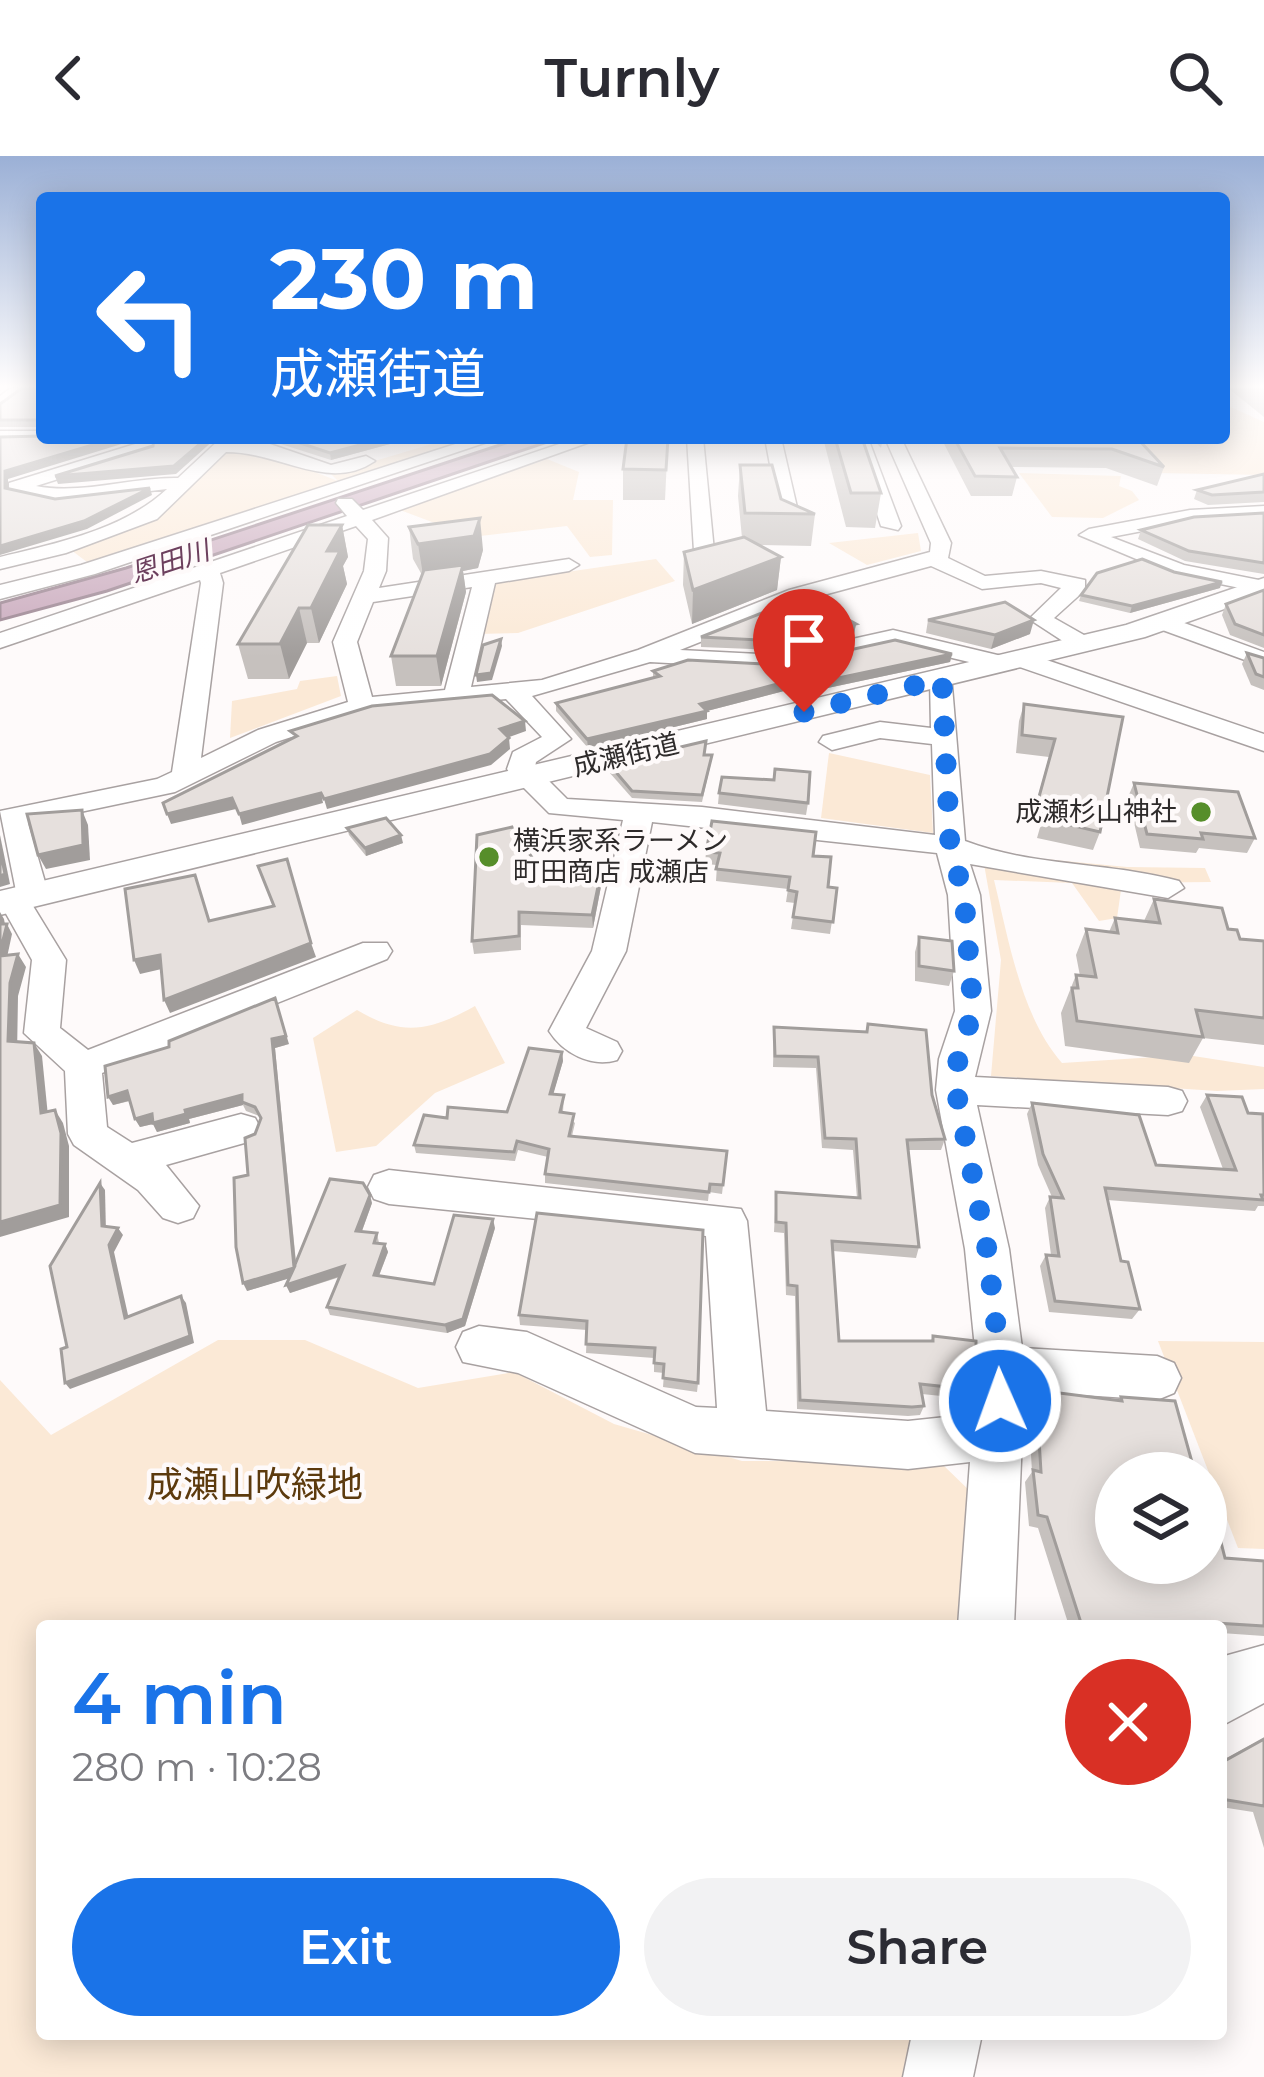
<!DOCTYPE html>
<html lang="en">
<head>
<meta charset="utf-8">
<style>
  :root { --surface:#fff; --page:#f2f2f3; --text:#2b2b33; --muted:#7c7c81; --accent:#1a73e8 }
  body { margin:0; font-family:Montserrat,"Noto Sans JP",sans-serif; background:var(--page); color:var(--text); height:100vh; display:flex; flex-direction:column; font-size:45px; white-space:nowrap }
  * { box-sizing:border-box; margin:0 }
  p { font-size:39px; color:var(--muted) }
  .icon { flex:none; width:66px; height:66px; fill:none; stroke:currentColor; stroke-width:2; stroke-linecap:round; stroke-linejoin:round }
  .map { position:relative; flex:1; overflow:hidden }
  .drawer { position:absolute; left:36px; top:1464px; width:1191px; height:420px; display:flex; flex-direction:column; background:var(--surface); border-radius:12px; box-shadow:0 6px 30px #0003 }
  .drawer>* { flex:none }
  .guide { position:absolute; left:36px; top:36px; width:1194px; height:252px; border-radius:12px; box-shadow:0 6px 30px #0003; background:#1a73e8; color:#fff; overflow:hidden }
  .buttons { position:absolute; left:1095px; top:1296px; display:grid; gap:24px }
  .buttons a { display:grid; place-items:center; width:132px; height:132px; border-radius:50%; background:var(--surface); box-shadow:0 6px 30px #0003; font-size:60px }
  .pin { position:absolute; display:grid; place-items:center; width:102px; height:102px; color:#fff; margin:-123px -51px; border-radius:50% 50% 50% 0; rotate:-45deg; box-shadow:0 0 12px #0007 }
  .pin .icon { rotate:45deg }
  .me { position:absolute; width:132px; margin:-66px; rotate:358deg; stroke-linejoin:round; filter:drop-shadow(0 0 9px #0008) }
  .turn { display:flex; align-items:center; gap:42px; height:252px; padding:0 36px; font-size:54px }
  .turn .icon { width:156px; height:156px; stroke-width:2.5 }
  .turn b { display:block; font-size:84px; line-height:102px }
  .round { display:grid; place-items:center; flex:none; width:126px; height:126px; border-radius:63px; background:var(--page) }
  .headline { display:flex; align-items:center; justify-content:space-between; height:204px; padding:0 36px }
  h1 { font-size:72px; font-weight:600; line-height:90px; color:var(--accent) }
  .button { display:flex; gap:24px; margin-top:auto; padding:24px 36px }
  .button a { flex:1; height:138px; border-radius:72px; background:var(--accent); color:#fff; font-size:48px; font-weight:600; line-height:138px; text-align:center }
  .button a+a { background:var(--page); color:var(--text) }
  header { display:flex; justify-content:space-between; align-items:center; height:156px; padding:0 36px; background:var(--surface); font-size:54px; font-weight:600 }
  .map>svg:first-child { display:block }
  .green { fill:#fbe9d6 }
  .water { fill:#c9a9bc; stroke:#9a8390; stroke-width:3 }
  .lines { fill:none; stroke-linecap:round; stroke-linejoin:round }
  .minor-casing { stroke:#a8a1a1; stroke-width:3 }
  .major-casing { stroke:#a8a1a1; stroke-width:3 }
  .minor { fill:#fff; fill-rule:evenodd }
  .major { fill:#fff; fill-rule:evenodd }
  .wall { fill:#c6c1be }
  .shaded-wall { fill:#a19d9b }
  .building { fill:#e6e0dd; stroke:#a19d9b; stroke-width:3 }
  .route { stroke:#1a73e8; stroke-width:21; stroke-dasharray:0 37.8 }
  .poi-dot { fill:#568e2a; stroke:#fefafa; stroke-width:4.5 }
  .labels { text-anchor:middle; stroke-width:9; stroke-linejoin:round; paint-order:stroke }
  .far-water-label { font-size:27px; font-style:italic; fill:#6c3f5d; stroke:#fefafa }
  .far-street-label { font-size:27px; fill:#2e2b2b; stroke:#fefafa }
  .far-poi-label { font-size:27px; fill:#2e2b2b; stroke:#fefafa; text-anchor:end }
  .near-park-label { font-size:36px; fill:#5c3a0d; stroke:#fefafa }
</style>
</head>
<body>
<header><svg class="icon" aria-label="back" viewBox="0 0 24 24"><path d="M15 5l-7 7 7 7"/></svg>Turnly<svg class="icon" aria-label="search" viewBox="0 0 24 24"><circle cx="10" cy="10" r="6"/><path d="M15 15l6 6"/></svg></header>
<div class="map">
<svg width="1264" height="1921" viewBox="0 0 1264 1921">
  <rect width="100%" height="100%" fill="#fefafa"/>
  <g class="green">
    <path d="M1224,248L1264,266V319L1154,317L1124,282H1224Z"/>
    <path d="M452,282H481L91,409L71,394L156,363L228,296L258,294L338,325L331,318Z"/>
    <path d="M547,303L579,316L573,344H613L612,399L590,401L567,370L472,381L400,354Z"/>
    <path d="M1019,317L1121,320L1119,330L1132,335L1139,344L1103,362L1052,361Z"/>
    <path d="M918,377L921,395L867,409L829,387Z"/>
    <path d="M656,403L675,425L518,477L476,478L490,427Z"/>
    <path d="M337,520L341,540L230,582L232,545L297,533L300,525Z"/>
    <path d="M829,597L930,619L933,677L821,662Z"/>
    <path d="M982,697L1127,711L1205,712L1211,726L1122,727L1117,762L1099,765L1072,727L994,724C1009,785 1021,860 1062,907L1187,899L1264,911V933L1217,935L991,920L1001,804Z"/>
    <path d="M475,850L505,907L435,937L376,990L336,996L313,882L357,854C402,881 430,875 475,850Z"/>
    <path d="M218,1184H305L418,1232L514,1216L614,1268L742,1305L940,1306L974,1339L970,1470H42V1878H927L918,1921H0V1224L51,1279Z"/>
    <path d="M1158,1185L1264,1186V1393L1238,1392Z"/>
  </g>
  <path class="water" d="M521,282H559L107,435L0,464V447L126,412Z"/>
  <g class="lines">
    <defs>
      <g id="minor">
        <path d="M11,232H29L0,252V240Z"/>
        <path d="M0,275H42V282H49L0,285Z"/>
        <path d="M221,282L267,287L331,309L366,300L375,305C328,337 281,296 226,296L157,363L66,397L0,413V401C57,387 123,374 167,333L59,346L9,335V327L148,284L154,285V293L36,330C82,339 131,321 178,322Z"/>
        <path d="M474,282H499L95,418L0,443V429L81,409Z"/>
        <path d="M577,282H601L372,364L388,382L386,415L379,432L569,403L579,409L569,415L495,427L471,531L542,524L638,494L789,434L930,396L931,387L885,282H901L951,387L948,402L985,420L1041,415L1085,424V434L1054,462L1091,483V493H1075L1029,463L1061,432L1041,427L982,433L931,410L805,444L680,494L780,499L893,474L1010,502L1021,496L1029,498L1264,578V595L1014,509L1003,514L893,488L780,513L650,506L532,540L571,583L536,606L535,611L567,643L702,651L935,679L932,588L880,582L832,594L819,586L823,580L880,566L931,572L930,523L942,516L951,518L965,685C1033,711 1109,706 1179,725L1184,732L1168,742L970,708L980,739L991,855L975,921L1168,931L1182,935L1187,945L1182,955L1168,959L977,949L1009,1093L1022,1192L1157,1200L1174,1207L1181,1222L1174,1237L1157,1244L1024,1235L1014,1470H958L970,1306L908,1313L695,1297L518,1217L463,1206L456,1191L463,1176L479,1170L527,1176L696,1251L717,1252L706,1080L389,1048L374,1043L368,1031L374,1019L389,1014L741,1053L747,1065L766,1255L908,1265L974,1258L977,1212L965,1093L936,934L939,903L955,855L948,739L937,697L652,666L626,795L586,872L617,886L622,895L617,904C591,912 563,897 549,875L592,795L623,664L549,657L511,619L507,613L513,596L542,581L506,543L365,557L276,586L175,636L28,667L49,740L33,750L66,804L60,872L88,894L363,787H387L392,795L387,803L102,917L107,971L132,987L241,958L255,962L261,973L255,984L166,1009L199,1050L193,1062L178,1067L163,1062L138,1034L74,989L68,978L65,915L24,877L32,804L0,747L3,737L16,735L0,655L157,623L172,616L201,427L200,424L0,492V477L347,360L336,347L338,343H352L363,354ZM356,370L368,383L364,415L333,486L348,546L258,574L201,602L223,427L220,417ZM472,431L445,534L372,541L357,486L373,446Z"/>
        <path d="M687,282H703L714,395L704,401L694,395Z"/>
        <path d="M765,282H781L802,373L799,377L782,373Z"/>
        <path d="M852,282H868L901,370L898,374L881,370Z"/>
        <path d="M1264,350V362L1190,366L1111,381L1184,409L1264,425V437L1172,418L1079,379L1089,373L1190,354Z"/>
        <path d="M1165,460L1264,496V511L1157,472V462Z"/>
        <path d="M1264,1489V1547L1221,1570V1501Z"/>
        <path d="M912,1878H982L973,1921H903Z"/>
      </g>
      <path id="major" d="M1264,422V439L1145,481L0,759V735L1126,469Z"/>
    </defs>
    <use href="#minor" class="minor-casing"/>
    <use href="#major" class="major-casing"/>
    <use href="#minor" class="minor"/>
    <use href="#major" class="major"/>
  </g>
  <g class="wall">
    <path d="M42,232V271H0V248Z"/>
    <path d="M1228,232H1264V261Z"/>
    <path d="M262,282H412L331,304Z"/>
    <path d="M668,282L665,344H623V313Z"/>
    <path d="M823,282H862L881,337L875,372L846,371Z"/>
    <path d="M872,282H883L881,292Z"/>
    <path d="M941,282H1137L1164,311L1157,330L1106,312L1012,311L1017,321L1012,340H971Z"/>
    <path d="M740,309L781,343L815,358L811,390L760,389L781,401L777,434L692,468L683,429L684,396L742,382L738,340Z"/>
    <path d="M1264,318V346L1208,349L1194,343L1197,334Z"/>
    <path d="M1264,357V418L1185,405L1138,383L1141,374Z"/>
    <path d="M342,369L348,401L343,410L347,428L319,487H307L289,523H248L238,488Z"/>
    <path d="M409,371L483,394L478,412L463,415L466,436L441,530H396L391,500L422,419L413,403Z"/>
    <path d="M1174,416L1220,432L1130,457L1079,445L1081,439Z"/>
    <path d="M1264,434V492L1230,479L1222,459L1226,448Z"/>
    <path d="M928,464L1030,478L991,493L926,477Z"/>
    <path d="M856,468L854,478L780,494L701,491V481Z"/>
    <path d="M1247,497L1264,502V534L1251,529L1242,508Z"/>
    <path d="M952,498L950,506L790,540L784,535L707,555V563L588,592L556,555V547L653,522V515L781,509Z"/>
    <path d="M1024,548L1123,561L1100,676L1093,694L1037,682L1041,668L1031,666L1049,601L1016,597L1019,565Z"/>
    <path d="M705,599L711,607L702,646L632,642L609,616V608Z"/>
    <path d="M774,624L808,647L806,659L718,648L719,637Z"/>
    <path d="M1134,627L1255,682L1247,697L1199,692L1196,697L1140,692L1128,641Z"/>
    <path d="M347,672L403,687L366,700L349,679Z"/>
    <path d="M706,696L813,700L828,731L837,732L830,778L791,773L795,747L786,746L788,733L716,725L717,709L705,708Z"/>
    <path d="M533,703L603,720L593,772L521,769V794L474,798L472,785Z"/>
    <path d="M1154,743L1228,773L1240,783L1264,785V889L1203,882L1189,907L1065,890L1061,857L1076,819L1080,820L1076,799L1086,773L1109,776L1115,762L1144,765Z"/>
    <path d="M919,781L954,815L949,830L915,825V796Z"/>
    <path d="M868,868L932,939L945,983L941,994H909L919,1091L916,1102L833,1095L839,1185H931L933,1180L976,1234L970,1243L922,1238L924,1250L920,1259L908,1260L797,1253L795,1140L786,1139L784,1077L774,1076L776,1036L857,1042L853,994L822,992L816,912L773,911L774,871L866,876Z"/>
    <path d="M289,888L275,892L296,1106L372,1047L362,1075L377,1077L379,1087L385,1088L388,1096L379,1120L434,1128L495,1072L465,1170L447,1177L330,1159L327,1151L340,1121L290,1137L286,1129L289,1122L247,1135L248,1019L255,978L261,963L259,960L246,955L243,949L189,963L190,967L157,976L153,968L140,971L135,963L130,945L113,949L105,910Z"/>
    <path d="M562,896L563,905L553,938L564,939L563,956L575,967L572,980L727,995L722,1038L709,1036L708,1045L545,1027V1018L548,1001L518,994L515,1005L416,997L414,989L447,962L507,956Z"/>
    <path d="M1207,939L1248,957L1264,960V1050H1258L1255,1055L1107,1044L1121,1105L1140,1153L1132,1163L1049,1156L1040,1110L1046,1099H1051L1045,1052L1050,1041H1052L1038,1009L1027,958L1032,947L1156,1009L1223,1013L1200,951Z"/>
    <path d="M537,1057L698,1227L697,1236L663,1231L664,1217L654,1216V1202L586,1197L587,1174L520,1169L519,1159Z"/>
    <path d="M1036,1234L1118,1245L1121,1241L1195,1317L1225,1402L1264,1405V1480L1221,1477V1470H1069L1038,1372L1029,1370L1025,1326L1032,1316L1028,1246Z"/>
    <path d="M1264,1582V1692L1253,1656L1221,1651V1605Z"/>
  </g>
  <g class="shaded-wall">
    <path d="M116,282H141L8,323V339L5,332V315Z"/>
    <path d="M207,282H216L176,318L58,328L55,320Z"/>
    <path d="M386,282H412L331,304L330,297Z"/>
    <path d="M150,332L152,339L87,373L0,399V390Z"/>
    <path d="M480,362L483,394L478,412L463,415L466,436L441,530L418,388Z"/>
    <path d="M342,369L348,401L343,410L347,428L319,487L311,452L327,395Z"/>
    <path d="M781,401L777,434L692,468L693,434Z"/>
    <path d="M1222,426L1220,432L1130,457L1132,450Z"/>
    <path d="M299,452L307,487L289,523L280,488Z"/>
    <path d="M1034,464L1030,478L991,493L995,479Z"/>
    <path d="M856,468L854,478L780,494L781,485Z"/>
    <path d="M501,483L502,490L492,524L477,526L476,519Z"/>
    <path d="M952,498L950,506L790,540L791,532Z"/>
    <path d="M785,526L784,535L707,555V563L588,592L587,583L700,548Z"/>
    <path d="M525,565L526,575L501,584L500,573Z"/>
    <path d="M509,582L510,593L491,609L327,653L324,643Z"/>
    <path d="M321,637L323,647L242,669L239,658Z"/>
    <path d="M232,642L236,653L171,668L167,658Z"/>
    <path d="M82,654L88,669L90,704L46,713L38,699Z"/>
    <path d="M0,679L10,728L0,731Z"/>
    <path d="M401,679L403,687L366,700L365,692Z"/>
    <path d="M603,707V720L593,772L592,759Z"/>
    <path d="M0,756L4,763L6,774L7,768L12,778L6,806L0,807Z"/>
    <path d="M311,787L316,801L170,857L164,844Z"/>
    <path d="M18,798L26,811L18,840L17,899L8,885L10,827Z"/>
    <path d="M160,799L166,812L140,818L134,804Z"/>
    <path d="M275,842L289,888L275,892L297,1119L294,1111L272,883Z"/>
    <path d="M34,887L42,900L49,970L41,957Z"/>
    <path d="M562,896L563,905L551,946L550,938Z"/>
    <path d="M127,935L132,944L113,949L108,941Z"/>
    <path d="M242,939L243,949L189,963L190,967L157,976L153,968L140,971L135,963L152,958L185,954Z"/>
    <path d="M55,954L63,967L69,990V1061L0,1081V1066Z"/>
    <path d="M100,1027L105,1034L106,1077L102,1070Z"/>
    <path d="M370,1039L372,1047L359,1083L356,1075Z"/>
    <path d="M493,1063L495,1072L465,1170L447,1177L445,1169Z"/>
    <path d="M118,1072L123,1079L114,1096L130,1168L125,1162L109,1089Z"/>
    <path d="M385,1088L388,1096L376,1127L374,1119Z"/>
    <path d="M344,1110L347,1118L290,1137L286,1129Z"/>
    <path d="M294,1112L297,1120L247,1135L243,1127Z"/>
    <path d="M181,1140L186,1147L194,1187L70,1233L65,1227Z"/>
  </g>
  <g class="building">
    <path d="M22,232H42V266L39,264H0V248Z"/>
    <path d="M42,280V282H116L5,315V332L55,343L150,332L84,365L0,390V281Z"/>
    <path d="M154,282H207L174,310L55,320L153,290Z"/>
    <path d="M285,282H386L330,297Z"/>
    <path d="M627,282H668L666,314L623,313Z"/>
    <path d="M835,282H862L881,337H851Z"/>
    <path d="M954,282H1137L1164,311L1112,293L1000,292L1017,321L975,320Z"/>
    <path d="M740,309H772L781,343L815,358L745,357Z"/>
    <path d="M1264,318V336L1212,339L1197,334Z"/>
    <path d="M1264,357V407L1189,395L1141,374L1194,361Z"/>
    <path d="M480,362L474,380L418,388L409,371Z"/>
    <path d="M308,369H342L327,395H340L311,452H299L280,488H238Z"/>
    <path d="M744,381L781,401L693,434L684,396Z"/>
    <path d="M1142,403L1174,416L1222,426L1132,450L1081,439L1097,417Z"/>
    <path d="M463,409L437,500H391L424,414Z"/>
    <path d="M1264,434V479L1235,468L1226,448Z"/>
    <path d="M805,440L856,468L781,485L701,481Z"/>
    <path d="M1005,446L1034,464L995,479L928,464Z"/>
    <path d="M501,483L491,517L476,519L483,489Z"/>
    <path d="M895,484L952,498L791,532L785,526L700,548L707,555L587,583L556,547L660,520L653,515L688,504L781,509Z"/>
    <path d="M1247,497L1264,502V521L1256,518Z"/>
    <path d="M492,539L525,565L500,573L509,582L490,598L324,643L321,637L239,658L232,642L167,658L163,647L297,580L290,575L372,550Z"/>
    <path d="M1024,548L1123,561L1100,676L1044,663L1047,650L1037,648L1055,583L1022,579Z"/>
    <path d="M706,585L704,599H712L702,639L632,635L609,608Z"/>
    <path d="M775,613L810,616L808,647L719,637L722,621L774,624Z"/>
    <path d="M1134,627L1238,636L1255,682L1201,677L1203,683L1147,678Z"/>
    <path d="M82,654L83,689L38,699L27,658Z"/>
    <path d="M386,662L401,679L365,692L347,672Z"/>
    <path d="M712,665L816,676L813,700L831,701L828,731L837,732L833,766L793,761L797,736L788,734L790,721L716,713L720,697L706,696Z"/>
    <path d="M512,671L533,703L603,707L592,759L519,756V780L472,785L477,679Z"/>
    <path d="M0,694L5,718L0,720Z"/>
    <path d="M287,703L311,787L164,844L160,799L134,804L125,733L195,719L209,765L274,750L258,710Z"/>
    <path d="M1154,743L1222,752L1228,773L1237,774L1240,783L1264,785V862L1196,854L1203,881L1077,865L1072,832H1078L1076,819L1096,821L1086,773L1118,777L1115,762L1160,767Z"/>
    <path d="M0,764L1,768H7L0,796Z"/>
    <path d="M919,781L952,785L954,815L919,810Z"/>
    <path d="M18,798L10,827L8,885L34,887L41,957L55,954L61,977L60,1049L0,1066V800Z"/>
    <path d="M275,842L286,880L272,883L294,1111L330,1023L363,1027L370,1039L356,1075L377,1077L374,1087L385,1088L374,1119L434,1128L454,1059L493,1063L463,1163L445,1169L327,1151L344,1110L286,1129L294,1112L243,1127L236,1091L234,1022L248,1019L245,982L255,978L261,962L255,951L242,946V939L185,954L186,958L153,967L152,958L135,963L127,935L108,941L105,910L169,891V885Z"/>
    <path d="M868,868L926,874L932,939L945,983L907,984L919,1091L832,1085L839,1185H933V1180L976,1185V1234L920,1228L924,1250L912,1251L800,1244L797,1130L788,1129L786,1067L776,1066V1036L860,1042L856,983L825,982L818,901L775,900L774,871L867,876Z"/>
    <path d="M529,892L562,896L550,938L564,939L560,956L574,958L569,980L727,995L723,1029L710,1028L709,1036L545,1018L549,993L517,985L514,996L414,989L424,959L447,962L448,951L507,956Z"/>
    <path d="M1207,939L1242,941L1248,957L1263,958L1264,1039H1261L1263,1044L1105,1032L1121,1105L1128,1106L1140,1153L1055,1145L1046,1099L1059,1100L1050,1041L1063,1042L1043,998L1032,947L1139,959L1156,1009L1236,1014Z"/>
    <path d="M100,1027L102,1070L118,1072L109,1089L125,1162L181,1140L190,1180L65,1227L61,1193L67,1191L50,1110Z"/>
    <path d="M537,1057L703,1074L698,1227L663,1222L664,1208L654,1207L655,1192L586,1188L587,1165L519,1159Z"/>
    <path d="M1036,1234L1122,1245L1121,1241L1175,1245L1195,1317H1116V1407H1206V1327L1225,1402L1264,1405V1470L1214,1467L1215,1470H1082L1047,1361L1038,1359L1033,1314L1041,1316Z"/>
    <path d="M1264,1583V1650L1221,1643V1607Z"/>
  </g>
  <linearGradient id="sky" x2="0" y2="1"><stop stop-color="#9bb0d6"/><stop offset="0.46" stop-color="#fffdfd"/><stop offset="1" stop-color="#fffdfd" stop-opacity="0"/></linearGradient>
  <rect width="1264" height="501" fill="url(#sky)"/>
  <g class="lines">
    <path class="route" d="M804,556L942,523L950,690L964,739L973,855L958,903L956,934L987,1093L1001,1212L1000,1245"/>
  </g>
  <g class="poi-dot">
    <circle cx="1201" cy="656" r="12"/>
    <circle cx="489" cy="701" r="12"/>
  </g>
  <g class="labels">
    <g class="far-water-label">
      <text transform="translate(170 406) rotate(-18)" y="9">恩田川</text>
    </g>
    <g class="far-street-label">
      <text transform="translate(626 599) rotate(-13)" y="9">成瀬街道</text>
    </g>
    <g class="far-poi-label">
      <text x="1177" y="665">成瀬杉山神社</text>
      <text x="513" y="694" text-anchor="start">横浜家系ラーメン<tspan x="513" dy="31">町田商店 成瀬店</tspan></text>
    </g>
    <g class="near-park-label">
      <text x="255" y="1341">成瀬山吹緑地</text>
    </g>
  </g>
</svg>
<div class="buttons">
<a><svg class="icon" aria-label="layers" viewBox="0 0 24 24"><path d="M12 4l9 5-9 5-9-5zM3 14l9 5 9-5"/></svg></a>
</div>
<div class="pin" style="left:804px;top:556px;background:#d93025"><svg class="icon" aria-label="arrive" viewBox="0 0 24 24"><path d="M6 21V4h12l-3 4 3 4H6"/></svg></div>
<svg class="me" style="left:1000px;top:1245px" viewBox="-20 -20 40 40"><circle r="17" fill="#1a73e8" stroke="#fff" stroke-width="3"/><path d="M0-11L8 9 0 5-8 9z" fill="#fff"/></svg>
<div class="guide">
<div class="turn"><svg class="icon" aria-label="left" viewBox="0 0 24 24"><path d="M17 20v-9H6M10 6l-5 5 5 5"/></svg><div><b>230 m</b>成瀬街道</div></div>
</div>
<section class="drawer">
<div class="headline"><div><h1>4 min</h1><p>280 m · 10:28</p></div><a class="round" style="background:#d93025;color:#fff"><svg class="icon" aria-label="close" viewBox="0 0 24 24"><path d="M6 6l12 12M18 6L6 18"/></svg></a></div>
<div class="button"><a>Exit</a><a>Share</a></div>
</section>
</div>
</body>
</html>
